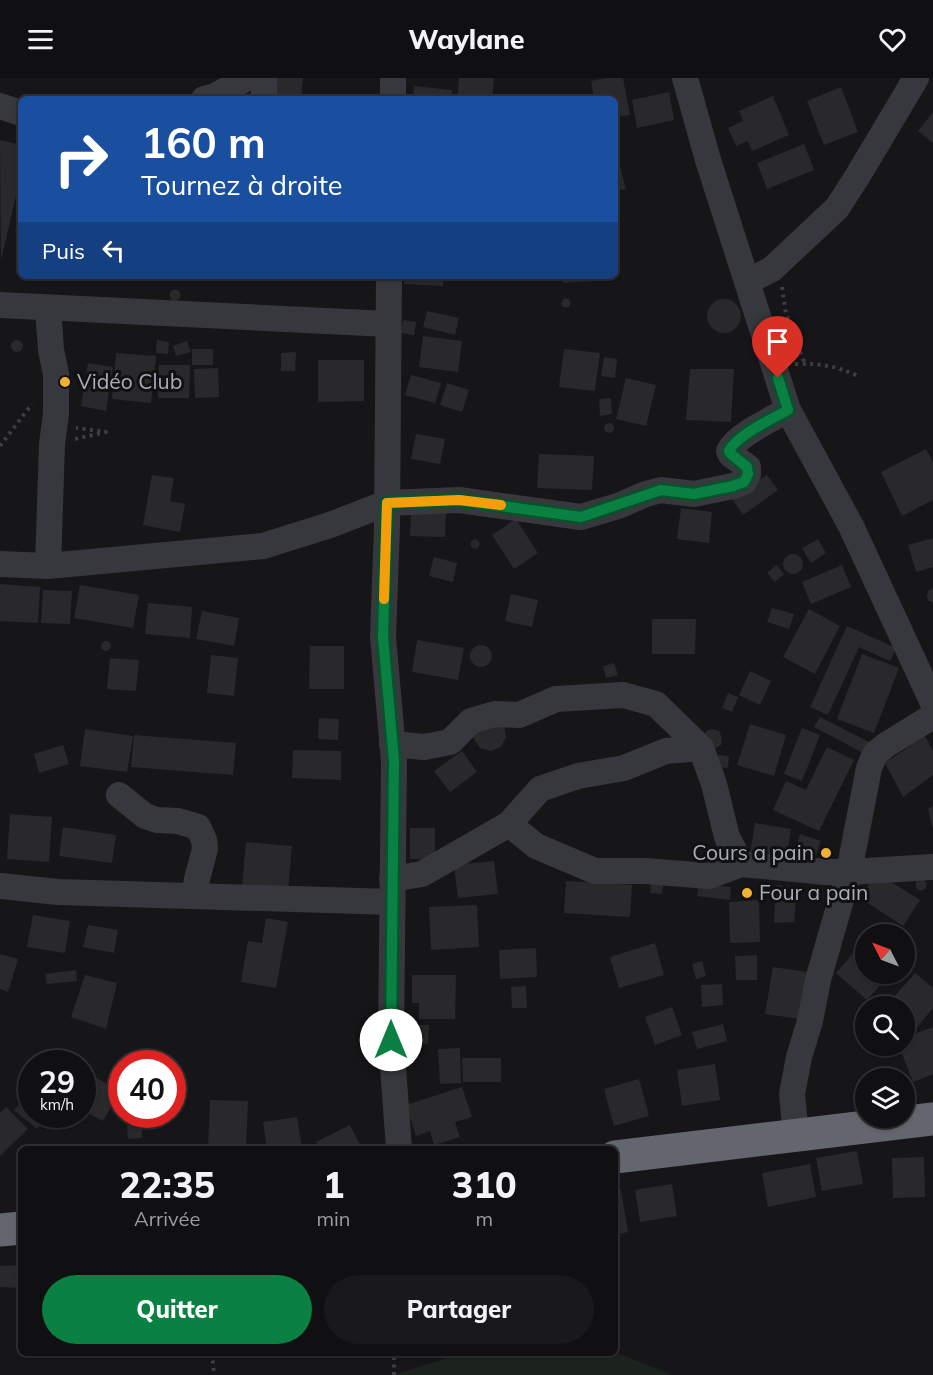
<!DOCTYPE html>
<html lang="fr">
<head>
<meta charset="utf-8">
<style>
  :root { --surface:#101012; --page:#19191b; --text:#f1f3f6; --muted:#9c9d9f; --line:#303032; --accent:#0b8043 }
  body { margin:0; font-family:Mulish,sans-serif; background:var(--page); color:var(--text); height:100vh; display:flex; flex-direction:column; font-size:22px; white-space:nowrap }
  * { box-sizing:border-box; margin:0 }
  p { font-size:20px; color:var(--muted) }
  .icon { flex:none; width:33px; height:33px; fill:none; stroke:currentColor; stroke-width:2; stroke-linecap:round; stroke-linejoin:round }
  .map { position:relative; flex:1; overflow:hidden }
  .details { position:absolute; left:18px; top:1068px; width:600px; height:210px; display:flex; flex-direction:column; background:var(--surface); border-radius:9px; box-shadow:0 2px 4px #0004,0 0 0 2px var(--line) }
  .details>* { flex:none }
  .guide { position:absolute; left:18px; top:18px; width:600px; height:183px; border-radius:9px; box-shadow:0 2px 4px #0004,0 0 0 2px var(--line); background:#1a4fa0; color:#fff; overflow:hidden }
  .needle { width:39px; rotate:312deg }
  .buttons { position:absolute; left:855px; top:846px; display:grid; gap:12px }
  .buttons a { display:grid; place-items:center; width:60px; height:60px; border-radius:50%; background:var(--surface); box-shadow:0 2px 4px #0004,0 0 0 2px var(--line); font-size:30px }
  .speed { position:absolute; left:18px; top:972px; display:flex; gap:12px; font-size:30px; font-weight:700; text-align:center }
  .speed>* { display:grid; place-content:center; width:78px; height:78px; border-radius:50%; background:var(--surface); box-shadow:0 2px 4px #0004,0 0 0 2px var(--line); line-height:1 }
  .speed small { font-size:15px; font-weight:400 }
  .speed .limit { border:9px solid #d22; background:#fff; color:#111 }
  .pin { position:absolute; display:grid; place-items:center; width:51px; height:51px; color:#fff; margin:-62px -26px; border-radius:50% 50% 50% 0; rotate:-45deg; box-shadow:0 0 6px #0007 }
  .pin .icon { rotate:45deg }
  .me { position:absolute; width:66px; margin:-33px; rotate:0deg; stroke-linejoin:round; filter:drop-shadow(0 0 4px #0008) }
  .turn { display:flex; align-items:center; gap:21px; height:126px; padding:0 24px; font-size:27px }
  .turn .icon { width:78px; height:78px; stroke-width:2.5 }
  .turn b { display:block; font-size:42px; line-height:51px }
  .then { display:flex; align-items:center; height:57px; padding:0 24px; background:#0003; gap:12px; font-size:22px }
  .eta { display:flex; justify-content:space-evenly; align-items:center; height:102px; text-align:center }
  .eta b { font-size:36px; font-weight:800; line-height:42px }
  .cta { display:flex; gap:12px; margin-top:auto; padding:12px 24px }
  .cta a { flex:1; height:69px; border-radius:36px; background:var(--accent); color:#fff; font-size:24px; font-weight:800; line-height:69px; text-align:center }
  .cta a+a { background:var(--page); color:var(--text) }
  header { display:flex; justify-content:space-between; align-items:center; height:78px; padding:0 24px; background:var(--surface); font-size:27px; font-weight:800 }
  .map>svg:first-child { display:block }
  .green { fill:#1c231d }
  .building { fill:#29292c }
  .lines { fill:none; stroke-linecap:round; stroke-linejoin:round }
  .path { stroke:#3d3f44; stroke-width:4; stroke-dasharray:3 4.5; stroke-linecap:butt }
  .minor { stroke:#37383d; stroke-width:26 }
  .highway { stroke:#63666e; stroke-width:33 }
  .route-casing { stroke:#07532c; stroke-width:15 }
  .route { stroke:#0b8043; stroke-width:10 }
  .slow { stroke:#f59e0b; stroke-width:10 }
  .poi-dot { fill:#f2b134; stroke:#111113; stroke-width:2 }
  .labels { text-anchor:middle; stroke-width:6; stroke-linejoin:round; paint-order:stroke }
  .poi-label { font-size:21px; fill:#a8adb8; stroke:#111113; text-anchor:start }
</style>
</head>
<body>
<header><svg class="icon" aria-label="menu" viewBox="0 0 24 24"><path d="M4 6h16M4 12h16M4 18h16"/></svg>Waylane<svg class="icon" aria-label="heart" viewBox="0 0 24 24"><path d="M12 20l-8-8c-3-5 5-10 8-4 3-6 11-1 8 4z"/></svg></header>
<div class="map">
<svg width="933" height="1297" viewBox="0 0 933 1297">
  <rect width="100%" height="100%" fill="#161618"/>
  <path class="green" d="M615,1274L668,1295L669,1297H392L464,1275Z"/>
  <g class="building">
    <path d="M276,0H303L301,21H273Z"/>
    <path d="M459,0H494L492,21H457Z"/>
    <path d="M606,0H623L630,37L615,39V21H594L591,3Z"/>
    <path d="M414,8L452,12L451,21H413Z"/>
    <path d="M841,9L858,54L824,67L807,23Z"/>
    <path d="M669,14L674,42L637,50L632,22Z"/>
    <path d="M773,18L789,57L752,73L748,63L736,68L728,50L743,43L739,33Z"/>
    <path d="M933,34V65L918,53Z"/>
    <path d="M0,62L21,67V97L1,182Z"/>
    <path d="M804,66L814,92L767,111L757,85Z"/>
    <path d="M615,71L626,111L615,113Z"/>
    <path d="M263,198H285L283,204Z"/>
    <path d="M405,198H443V208L404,206Z"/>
    <path d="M563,198H612V202L563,205Z"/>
    <circle cx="175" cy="217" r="5.5"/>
    <circle cx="566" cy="225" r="4.5"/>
    <circle cx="724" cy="238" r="17"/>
    <path d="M427,233L459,240L455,257L423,249Z"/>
    <path d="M403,242L416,244L414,257L401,255Z"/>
    <path d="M423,258L462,263L458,294L419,289Z"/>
    <circle cx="17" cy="268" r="6"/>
    <path d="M157,262L169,264L168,276L156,275Z"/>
    <path d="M187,263L191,274L176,278L173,268Z"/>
    <rect x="192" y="271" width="21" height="16"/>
    <path d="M564,271L600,275L595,313L559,309Z"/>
    <path d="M296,274L295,293H281V275Z"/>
    <path d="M116,275L156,278L151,325L112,321Z"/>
    <path d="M604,279L617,281L615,300L601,298Z"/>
    <path d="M318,282H364V323L318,324Z"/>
    <path d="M88,285L113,289L106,333L81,328Z"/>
    <path d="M159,287H190L189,320H158Z"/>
    <path d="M218,290L219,319L195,320L194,291Z"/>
    <path d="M690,291H734L731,344L686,342Z"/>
    <path d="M411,297L441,305L435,325L405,317Z"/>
    <path d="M626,300L656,307L646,348L616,341Z"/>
    <path d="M447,305L469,312L462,334L440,327Z"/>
    <path d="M611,320L612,336L600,338L599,321Z"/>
    <circle cx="609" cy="350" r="5"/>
    <path d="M416,356L445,361L440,386L411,381Z"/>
    <path d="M926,371L933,384V422L902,438L881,394Z"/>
    <path d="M539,376L594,378L592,412L537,410Z"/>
    <path d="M152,397L174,400L170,423L185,426L180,454L143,447Z"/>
    <path d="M767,397L778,412L743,437L732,421Z"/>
    <path d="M681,430L712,434L709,465L677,461Z"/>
    <path d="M411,434L446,435L445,459L410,458Z"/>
    <path d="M516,441L538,475L514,491L492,457Z"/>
    <path d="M933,460V489L916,494L908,467Z"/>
    <path d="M818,461L826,475L811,485L802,470Z"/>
    <circle cx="475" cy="466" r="4.5"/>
    <circle cx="793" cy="486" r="10"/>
    <path d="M434,479L457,485L453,504L429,498Z"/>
    <path d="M776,487L784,496L775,504L767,495Z"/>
    <path d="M842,487L851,509L811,526L802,504Z"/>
    <path d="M0,506L40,509L38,545L0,543Z"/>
    <path d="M80,507L139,517L133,550L74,540Z"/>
    <path d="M933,510V525L929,523L927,518L928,513Z"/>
    <path d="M43,512L72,513L70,546L41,545Z"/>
    <path d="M511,516L538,522L532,549L505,543Z"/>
    <path d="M148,525L192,529L190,560L145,556Z"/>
    <path d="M772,530L794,536L789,551L767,544Z"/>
    <path d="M809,531L840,548L815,596L783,579Z"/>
    <path d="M202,533L239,540L234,568L196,561Z"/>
    <path d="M652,541H696L695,576H652Z"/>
    <path d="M847,548L896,570L890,583L859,569L828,637L810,629Z"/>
    <path d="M417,562L464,570L458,602L412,594Z"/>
    <circle cx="106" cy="568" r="5"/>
    <circle cx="481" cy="578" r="11"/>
    <path d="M310,568H344V611H309Z"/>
    <path d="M862,576L899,590L874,655L837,641Z"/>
    <path d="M211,577L238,580L234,618L207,615Z"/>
    <path d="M110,580L139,582L136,613L107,611Z"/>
    <path d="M614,585L618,597L606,600L603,588Z"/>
    <path d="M750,593L771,603L760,627L739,617Z"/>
    <path d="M728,615L738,619L732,634L722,630Z"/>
    <path d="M820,639L873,666L867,677L814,649Z"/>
    <path d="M319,640L339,641L338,662L318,661Z"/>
    <path d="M501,645L504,649L506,659L501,669L491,673L480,670L474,661V655Z"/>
    <path d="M750,646L786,657L774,698L737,687Z"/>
    <path d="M802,650L820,657L802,703L784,696Z"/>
    <path d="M85,651L133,658L127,694L80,688Z"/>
    <path d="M712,651L719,653L722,660L721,667L714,671L703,658L708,652Z"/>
    <path d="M134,657L236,665L233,697L131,689Z"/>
    <path d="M925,658L933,673V697L903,719L885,685Z"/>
    <path d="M63,667L69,686L39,695L34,676Z"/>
    <path d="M827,669L854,682L819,753L773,732L786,703L806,712Z"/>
    <path d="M293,672L341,673V702L292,700Z"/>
    <path d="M462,673L477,694L450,714L434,693Z"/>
    <path d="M718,677L729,678L728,690L717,689Z"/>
    <path d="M933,728V748L932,749L928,731Z"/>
    <path d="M10,736L52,739L49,784L7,781Z"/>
    <path d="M755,745L791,751L786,782L750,776Z"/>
    <path d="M63,749L116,757L112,785L59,778Z"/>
    <rect x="410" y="750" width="25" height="31"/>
    <path d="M800,756L821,763L812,789L792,783Z"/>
    <path d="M246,764L292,768L288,812L242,808Z"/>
    <path d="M494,783L498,816L458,820L454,787Z"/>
    <path d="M877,795L920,822L903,848L860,820Z"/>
    <path d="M652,796L664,798L662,816L650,815Z"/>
    <circle cx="921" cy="807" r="5.5"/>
    <path d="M566,803L632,807L630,839L564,835Z"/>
    <path d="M699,806L731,809L730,822L697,818Z"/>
    <path d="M776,807L797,809L794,844L774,845Z"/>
    <path d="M759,822L760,864L730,865L729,824Z"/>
    <path d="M477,827L479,869L431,872L429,829Z"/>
    <path d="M33,837L70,843L65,875L27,869Z"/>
    <path d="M266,840L288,844L276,910L241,904L248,863L262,865Z"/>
    <path d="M88,847L118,852L114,875L83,869Z"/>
    <path d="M876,849L885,856H870Z"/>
    <path d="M866,861V896H890L867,922L836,895Z"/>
    <path d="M655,865L664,897L619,910L610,879Z"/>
    <path d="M536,870L537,899L500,901L499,872Z"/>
    <path d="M0,876L18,881L8,914L0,911Z"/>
    <path d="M757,877V902H736L735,878Z"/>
    <path d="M702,883L706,898L696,901L692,886Z"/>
    <path d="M773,889L807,894L800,941L765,936Z"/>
    <path d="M76,892L77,903L47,906L45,896Z"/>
    <path d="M915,895L933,910V930L913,954L904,946V928H886Z"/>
    <path d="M85,897L117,905L106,951L71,939Z"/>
    <path d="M412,897H456L455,941H419V925H412Z"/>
    <path d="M722,906L723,927L702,929L701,907Z"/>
    <path d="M526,908L527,930H512L511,909Z"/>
    <path d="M672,929L682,957L655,967L645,939Z"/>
    <path d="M402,946L429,947L428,966L401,965Z"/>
    <path d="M723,946L727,963L697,971L692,954Z"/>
    <path d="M933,949V996L913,1004L899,968H904V960Z"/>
    <path d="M460,970L461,1005L440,1006L438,971Z"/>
    <path d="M462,980H501V1004H463Z"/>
    <path d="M715,986L720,1022L682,1028L677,992Z"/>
    <path d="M91,997L120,1013L103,1043L82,1032V1014Z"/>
    <path d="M639,1001L649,1038L614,1048L604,1011Z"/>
    <path d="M462,1009L472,1039L455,1044L460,1059L434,1067L430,1053L416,1058L406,1027Z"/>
    <path d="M32,1011V1036H49L37,1051L14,1032Z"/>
    <path d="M210,1022L248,1023L246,1071H208Z"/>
    <path d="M6,1029L28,1051L0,1078V1035Z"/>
    <path d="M297,1039L302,1071H267L263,1044Z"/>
    <path d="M142,1045V1060L128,1061L127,1046Z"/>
    <path d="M350,1047L362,1071H320L316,1064Z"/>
    <path d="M857,1073L863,1106L822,1113L816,1080Z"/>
    <path d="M924,1079L925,1119L893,1120L892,1080Z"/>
    <path d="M810,1086L816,1119L768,1129L762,1095Z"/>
    <path d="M672,1106L677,1138L640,1144L635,1112Z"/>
    <path d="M621,1112L628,1154L615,1157V1113Z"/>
    <path d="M21,1187V1210L0,1209V1188Z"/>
  </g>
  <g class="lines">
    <g class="path">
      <path d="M782,209L786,236L805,286"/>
      <path d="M795,286C820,285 836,288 858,298"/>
      <path d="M75,361L106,354L76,350"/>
      <path d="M0,368L32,326"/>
      <path d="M212,1275L214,1297"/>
      <path d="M394,1297V1275"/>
    </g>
    <g class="minor">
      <path d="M685,0L708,82L788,332L851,448L933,625"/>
      <path d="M204,21L215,18L247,0"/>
      <path d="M262,21L264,18V0"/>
      <path d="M393,21V0"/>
      <path d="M0,28L21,35"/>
      <path d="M389,198L387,448L383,559L394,683L391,962L399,1071"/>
      <path d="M747,204L772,191L837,130L857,99L916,0"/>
      <path d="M0,227L388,246"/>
      <path d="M48,230L51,272L56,296V336L52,366L48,488L263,468L330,447L387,425L459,422L581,439L618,428L646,416L661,412L694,416L733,408L744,404L748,396V389L731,377L729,373C737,357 772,341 788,332"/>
      <path d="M0,486L48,488"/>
      <path d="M392,666L424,669L450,664L471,643L495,636L519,637L556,621L623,617L656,626L701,670L714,706L727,759L741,786"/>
      <path d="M119,717L145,738L157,742L178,743L198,749L204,762L205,771L197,801L194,818"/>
      <path d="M509,746L536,768L595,793H645L709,798L741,786L825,794H849L933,789"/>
      <path d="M392,801L422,796L509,746L540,711L578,698L624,690L666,673L701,670"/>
      <path d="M0,808L58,814L392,824"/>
      <path d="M796,1058L792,1016L799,979L810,943L818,902L849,794L869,690L875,676L886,667L933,638"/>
    </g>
    <g class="highway">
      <path d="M615,1079L933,1041"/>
      <path d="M0,1152L21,1150"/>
    </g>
  </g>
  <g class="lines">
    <defs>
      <path id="route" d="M391,962L394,683L383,559L387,425L459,422L581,439L661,412L694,416L733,408L744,404L748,396L747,389L731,376L729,373C737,357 772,341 788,332L778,300"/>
    </defs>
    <use href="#route" class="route-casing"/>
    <use href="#route" class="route"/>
    <path class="slow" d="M384,521L387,425L459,422L501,427"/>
  </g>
  <g class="poi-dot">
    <circle cx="65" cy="304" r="6"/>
    <circle cx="826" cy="775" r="6"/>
    <circle cx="747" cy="815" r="6"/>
  </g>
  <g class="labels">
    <g class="poi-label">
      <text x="77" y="311">Vidéo Club</text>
      <text x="814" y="782" text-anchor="end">Cours a pain</text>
      <text x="759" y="822">Four a pain</text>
    </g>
  </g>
</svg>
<div class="buttons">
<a><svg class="needle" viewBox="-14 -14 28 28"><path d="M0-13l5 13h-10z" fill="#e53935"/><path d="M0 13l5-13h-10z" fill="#9c9d9f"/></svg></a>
<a><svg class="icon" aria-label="search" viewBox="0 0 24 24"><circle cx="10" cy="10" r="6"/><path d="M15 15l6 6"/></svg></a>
<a><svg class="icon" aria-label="layers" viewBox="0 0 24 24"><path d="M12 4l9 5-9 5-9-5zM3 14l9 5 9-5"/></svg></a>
</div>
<div class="speed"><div>29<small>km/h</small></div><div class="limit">40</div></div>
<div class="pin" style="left:778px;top:300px;background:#d93025"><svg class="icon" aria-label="arrive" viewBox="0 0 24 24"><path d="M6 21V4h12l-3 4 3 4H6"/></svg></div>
<svg class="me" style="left:391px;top:962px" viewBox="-20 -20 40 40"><circle r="19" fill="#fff"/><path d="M0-13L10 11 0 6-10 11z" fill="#0b8043"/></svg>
<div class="guide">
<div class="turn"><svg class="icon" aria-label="right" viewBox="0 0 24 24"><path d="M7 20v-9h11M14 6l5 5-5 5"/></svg><div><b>160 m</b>Tournez à droite</div></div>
<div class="then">Puis<svg class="icon" aria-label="left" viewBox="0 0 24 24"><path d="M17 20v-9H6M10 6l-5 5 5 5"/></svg></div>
</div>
<section class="details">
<div class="eta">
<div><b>22:35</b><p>Arrivée</p></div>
<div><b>1</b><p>min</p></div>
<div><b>310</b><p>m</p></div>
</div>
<div class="cta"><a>Quitter</a><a>Partager</a></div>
</section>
</div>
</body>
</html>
